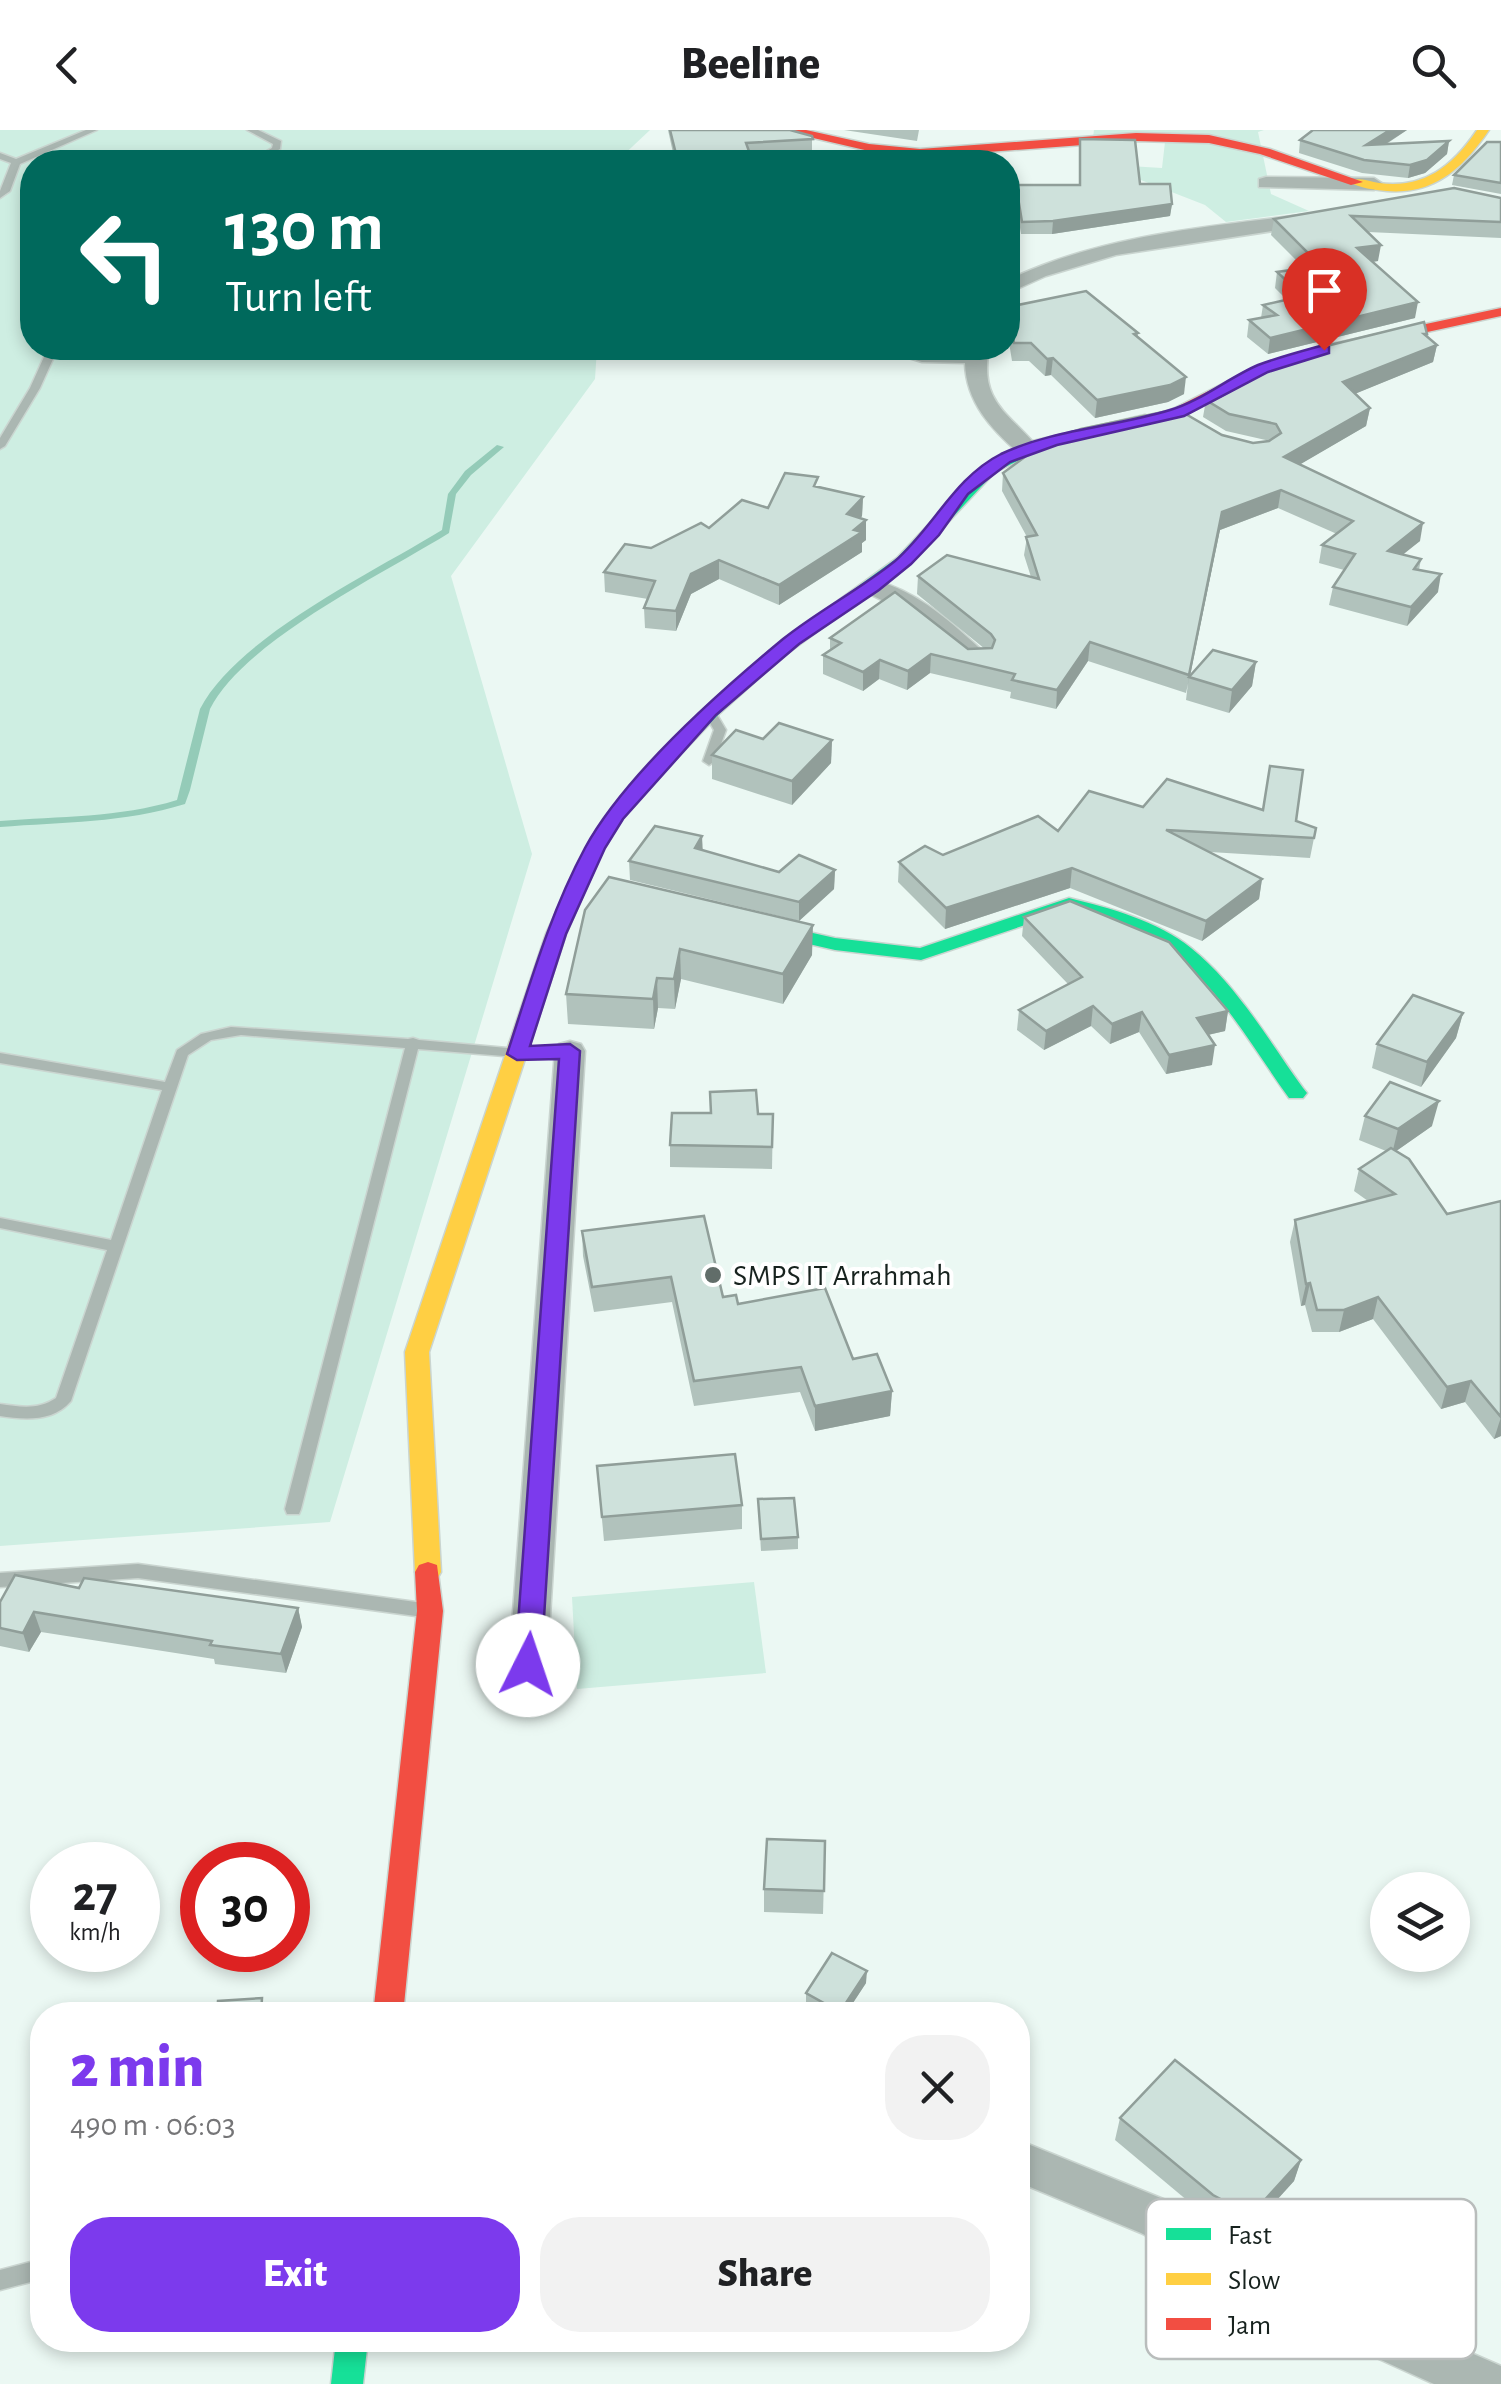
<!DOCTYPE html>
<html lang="en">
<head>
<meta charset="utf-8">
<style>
  :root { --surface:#fff; --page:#f2f2f2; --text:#202124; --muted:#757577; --accent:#7c3aed }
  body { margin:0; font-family:"Alegreya Sans",sans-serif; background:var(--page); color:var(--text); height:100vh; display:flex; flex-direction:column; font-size:38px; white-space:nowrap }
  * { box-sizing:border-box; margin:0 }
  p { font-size:32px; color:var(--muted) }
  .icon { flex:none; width:55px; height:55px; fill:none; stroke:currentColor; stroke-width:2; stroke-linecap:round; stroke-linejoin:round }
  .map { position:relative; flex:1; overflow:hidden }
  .drawer { position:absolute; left:30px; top:1872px; width:1000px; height:350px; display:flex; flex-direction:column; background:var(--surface); border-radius:40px; box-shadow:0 5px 15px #0003 }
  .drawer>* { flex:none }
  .banner { position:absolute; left:20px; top:20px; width:1000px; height:210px; border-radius:40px; box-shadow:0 5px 15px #0003; background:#00695c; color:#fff; overflow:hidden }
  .controls { position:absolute; left:1370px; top:1742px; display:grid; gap:20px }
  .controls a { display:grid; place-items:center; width:100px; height:100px; border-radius:50%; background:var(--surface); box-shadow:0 5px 15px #0003; font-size:50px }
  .speed { position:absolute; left:30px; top:1712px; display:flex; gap:20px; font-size:50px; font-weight:700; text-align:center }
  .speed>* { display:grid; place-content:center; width:130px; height:130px; border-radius:50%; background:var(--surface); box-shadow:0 5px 15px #0003; line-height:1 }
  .speed small { font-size:25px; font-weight:400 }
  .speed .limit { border:15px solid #d22; background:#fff; color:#111 }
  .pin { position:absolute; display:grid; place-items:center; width:85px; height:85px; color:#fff; margin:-102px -42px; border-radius:50% 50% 50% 0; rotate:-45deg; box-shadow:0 0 10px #0007 }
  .pin .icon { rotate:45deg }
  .me { position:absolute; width:110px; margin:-55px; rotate:4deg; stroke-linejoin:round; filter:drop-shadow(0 0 8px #0008) }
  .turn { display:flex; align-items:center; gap:35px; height:210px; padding:0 40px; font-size:45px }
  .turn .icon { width:130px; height:130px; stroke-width:2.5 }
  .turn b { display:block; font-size:70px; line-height:85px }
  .round { display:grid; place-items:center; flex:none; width:105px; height:105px; border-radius:40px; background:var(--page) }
  .summary { display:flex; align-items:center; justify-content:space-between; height:170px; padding:0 40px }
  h1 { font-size:60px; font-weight:800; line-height:75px; color:var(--accent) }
  .button { display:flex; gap:20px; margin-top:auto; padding:20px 40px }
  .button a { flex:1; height:115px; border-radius:40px; background:var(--accent); color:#fff; font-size:40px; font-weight:800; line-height:115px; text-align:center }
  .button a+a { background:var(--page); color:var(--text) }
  header { display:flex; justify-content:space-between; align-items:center; height:130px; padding:0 40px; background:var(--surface); font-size:45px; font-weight:800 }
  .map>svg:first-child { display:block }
  .green { fill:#ceeee2 }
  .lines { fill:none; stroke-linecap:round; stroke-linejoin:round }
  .stream { fill:#94cbb8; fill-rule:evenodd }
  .lane-casing { stroke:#cad5d0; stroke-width:3 }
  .street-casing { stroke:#cad5d0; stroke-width:3 }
  .fast-casing { stroke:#cad5d0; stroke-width:3 }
  .slow-casing { stroke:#cad5d0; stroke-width:3 }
  .jam-casing { stroke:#cad5d0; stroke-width:3 }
  .lane { fill:#abb7b2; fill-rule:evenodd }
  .street { fill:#abb7b2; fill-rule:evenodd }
  .fast { fill:#16e098; fill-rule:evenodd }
  .slow { fill:#ffcf43; fill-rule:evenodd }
  .jam { fill:#f24e42; fill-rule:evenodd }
  .wall { fill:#b1c2bc }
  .shaded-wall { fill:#909e99 }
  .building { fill:#cee1db; stroke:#909e99; stroke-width:2.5 }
  .route { fill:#7c3aed; stroke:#51269a; stroke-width:2.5 }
  .poi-dot { fill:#616d69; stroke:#fff; stroke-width:4 }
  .labels { text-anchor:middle; stroke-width:8; stroke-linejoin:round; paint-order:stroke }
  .poi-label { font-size:30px; fill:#17221e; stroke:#fff; text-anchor:start }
  .key { fill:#fff; stroke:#b9bdbc; stroke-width:2.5 }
  .key-label { font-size:28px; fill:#17221e }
</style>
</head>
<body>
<header><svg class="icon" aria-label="back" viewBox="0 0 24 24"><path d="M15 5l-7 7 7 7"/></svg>Beeline<svg class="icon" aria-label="search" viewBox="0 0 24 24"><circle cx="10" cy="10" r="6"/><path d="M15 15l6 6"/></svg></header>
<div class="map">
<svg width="1501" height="2254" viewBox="0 0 1501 2254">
  <rect width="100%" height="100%" fill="#ebf8f3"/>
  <g class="green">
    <path d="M0,0H650L616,32H32V218H597L595,249L451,446L532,724L330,1392L0,1416Z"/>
    <path d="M1094,0H1264L1258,2L1271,64L1309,81L1226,92L1205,75L1128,45L1129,36L1162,38L1165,12L1093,7Z"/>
    <path d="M754,1452L766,1543L577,1559L572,1467Z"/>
  </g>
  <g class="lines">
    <path class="stream" d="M497,315L504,317L471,345L456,364L449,403C383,444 244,511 210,579L190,660L185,674C124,693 63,692 0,697V691C59,686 119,688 177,670L200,579C237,507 372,443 442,400L448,364L465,341Z"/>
    <defs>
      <g id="lane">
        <path d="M86,0H97L20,34L10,61L0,68V61L11,33L0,29V23L16,29Z"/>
        <path d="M247,0H258L281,11L280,19L257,32H248L272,18L273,14Z"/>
        <path d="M48,218H58L40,258L5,316L0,319V308L30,258Z"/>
        <path d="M709,577L713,578L726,600L715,631L709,635L703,631L714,600L703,581Z"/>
        <path d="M231,897L408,909L413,908L419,910L517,919L570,917L577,921L570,925L517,927L418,919L301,1379L299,1384H287L285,1379L405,918L241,905L211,910L188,925L71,1271C53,1292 25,1290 0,1286V1274C21,1277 38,1280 56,1268L107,1120L0,1098V1088L111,1110L162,960L0,933V923L165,952L177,920L201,904Z"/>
        <path d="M138,1434L423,1473L429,1475L432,1480L429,1485L423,1487L138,1448L0,1457V1443Z"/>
        <path d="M42,2129V2149L0,2160V2140Z"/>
      </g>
      <g id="street">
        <path d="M1266,47L1374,48L1383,54L1374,60L1259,57V49Z"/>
        <path d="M1318,83L1325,85V93L1116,125L1046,146L1008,163V150C1103,104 1214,96 1318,83Z"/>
        <path d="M886,218H989C979,274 1009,282 1040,320L1037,325H1021C992,300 966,273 965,233L922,232L889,222Z"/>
        <path d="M873,450C919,461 953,494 987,525L990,530L987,535H969L908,483L865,462L861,457Z"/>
        <path d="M570,911L581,914L585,921L547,1535L541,1546L528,1550L515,1546L509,1535L555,921L559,914Z"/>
        <path d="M1018,2010L1173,2073L1391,2188L1501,2236V2254H1434L1359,2220L1141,2103L1018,2052Z"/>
      </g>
      <g id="fast">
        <path d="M1145,285L1150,287V293L1044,318L995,342L909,434L781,528L719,584L675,630H663V622L706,577L769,521L897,428L984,336L1033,311Z"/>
        <path d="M1069,768C1110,778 1158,791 1191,818C1237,855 1269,911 1303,958L1307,963L1303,968H1289C1255,921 1223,863 1177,827C1148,803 1105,791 1070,780L921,830L835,820L744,799L741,795L751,789L835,808L920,818Z"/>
        <path d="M336,2210H368L363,2254H331Z"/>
      </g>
      <g id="slow">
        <path d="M1477,0H1489C1464,37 1435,65 1387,61C1374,60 1360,58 1349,52C1359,46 1368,51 1379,53C1424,59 1453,36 1477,0Z"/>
        <path d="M669,621L678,626L622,689L604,718L566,804L429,1222L441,1442L437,1449L428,1452L419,1449L415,1442L405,1222L546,804L586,718L606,686L663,622Z"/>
      </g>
      <g id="jam">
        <path d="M779,0H806L869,14L920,19L1136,3L1209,5L1270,19L1363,52L1351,55L1260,24L1209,13L1136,11L920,27L869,21Z"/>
        <path d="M1501,178V186L1326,224L1268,242L1183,286L1145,295L1137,290L1173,279L1258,236L1318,217Z"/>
        <path d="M428,1432L437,1435L443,1481L403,1885H373L417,1481L415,1442L419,1435Z"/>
      </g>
    </defs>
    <use href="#lane" class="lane-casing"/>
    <use href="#street" class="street-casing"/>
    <use href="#fast" class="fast-casing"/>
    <use href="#slow" class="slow-casing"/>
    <use href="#jam" class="jam-casing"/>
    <use href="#lane" class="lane"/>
    <use href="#street" class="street"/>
    <use href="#fast" class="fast"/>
    <use href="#slow" class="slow"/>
    <use href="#jam" class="jam"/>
  </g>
  <g class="wall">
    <path d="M668,0H790L812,6V22L750,25V32H675Z"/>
    <path d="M844,0H931H919L917,11Z"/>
    <path d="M1407,0L1385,15L1449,11L1447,24L1425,43L1408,48L1362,43L1299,23L1300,10Z"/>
    <path d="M1080,9L1140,54L1172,74L1170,86L1052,104H1021L1015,67L1016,55H1079Z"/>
    <path d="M1501,12V64L1452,55L1454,45Z"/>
    <path d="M1501,68V108L1368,102L1378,131L1373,132L1415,188L1268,224L1247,207L1249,190L1261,188L1263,175L1287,170L1275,158L1277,142L1304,138L1271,105L1274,89Z"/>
    <path d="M1008,177L1138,203V207L1184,264L1168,272L1095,288L1051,245L1045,246L1029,231H1012L1008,206Z"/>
    <path d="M1427,206L1437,215L1433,232L1354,264L1370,278L1366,296L1300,334L1420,411L1402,424L1421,429L1419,440L1438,462L1407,496L1329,475L1333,457L1344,440L1319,433L1322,415L1337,404L1278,378L1220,400L1190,546L1256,532L1252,556L1229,583L1186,570L1188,553L1186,563L1088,531L1056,579L1010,568L1011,562L930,543L907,560L879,549L863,561L823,544V525L830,521V508L968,519H985L917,464L918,446L1031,447L1024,425L1027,407L1002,361L1003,343L1030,324V316L1222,305L1253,313L1270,311L1226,301L1203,287L1206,270H1214Z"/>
    <path d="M818,356L863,367L862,386L861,388L866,410L862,413V422L779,475L719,449L691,464L676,501L645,498L644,478L648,469L605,462L604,442L651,418L768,378Z"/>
    <path d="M763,609L832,610L831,633L792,675L712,649V625Z"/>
    <path d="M1143,677L1263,680L1316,698L1310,728L1210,722L1262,749L1259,769L1202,811L1070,758L945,799L898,752L899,732L943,725L1058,701Z"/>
    <path d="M702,706V720L779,742L835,740L834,759L799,791L630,750L629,731Z"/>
    <path d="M585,780L812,825L783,874L681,849L675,879L658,878L654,899L568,894L566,864Z"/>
    <path d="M1024,787L1228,881L1225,901L1208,905L1212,935L1166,944L1139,902L1110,914L1091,896L1044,920L1017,900L1019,880L1068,854L1022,806Z"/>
    <path d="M1463,883L1456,908L1421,957L1372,938L1377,914Z"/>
    <path d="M773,984L772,1039L670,1037V1015Z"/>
    <path d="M1365,986L1432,996L1396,1021L1447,1084L1501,1071V1306L1494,1309L1465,1272L1441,1279L1373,1189L1339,1202H1312L1305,1175L1301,1176L1290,1112L1295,1090L1368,1071L1354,1061L1359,1039L1386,1021L1359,1010Z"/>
    <path d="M582,1101L853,1229L892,1261L890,1286L815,1301L800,1262L694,1276L672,1172L594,1182L583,1126Z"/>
    <path d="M597,1336L742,1375V1399L604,1411Z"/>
    <path d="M758,1369L798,1407V1419L761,1421Z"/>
    <path d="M79,1458L298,1478L302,1497L286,1543L215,1534L214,1529L41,1502L29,1522L0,1516V1472Z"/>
    <path d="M825,1711L823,1784L764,1782V1759Z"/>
    <path d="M866,1853L845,1885H824L806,1875V1863Z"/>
    <path d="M1120,1988L1301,2030L1294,2051L1244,2106L1207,2087L1115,2010Z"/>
  </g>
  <g class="shaded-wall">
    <path d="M1390,0H1407L1364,28L1366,15Z"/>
    <path d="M1449,11L1447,24L1425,43L1408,48L1410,35Z"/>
    <path d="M1172,74L1170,86L1052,104L1053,91Z"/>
    <path d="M1381,115L1378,131L1354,134L1357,118Z"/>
    <path d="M1418,172L1415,188L1268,224L1270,208Z"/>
    <path d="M1424,204H1427L1424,220L1437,215L1433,232L1340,270L1343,252Z"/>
    <path d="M1053,228L1051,245L1045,246L1047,229Z"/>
    <path d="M1186,247L1184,264L1168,272L1095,288L1097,270Z"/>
    <path d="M1370,278L1366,296L1282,345L1284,327Z"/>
    <path d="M1281,360L1278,378L1220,400L1186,563L1222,382Z"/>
    <path d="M863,367L862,386L847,404V384Z"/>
    <path d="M866,390V410L862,413V422L779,475V455Z"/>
    <path d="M1423,393L1420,411L1385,439L1388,421Z"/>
    <path d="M719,430V449L691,464L676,501V481L691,444Z"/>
    <path d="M1441,444L1438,462L1407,496L1411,477Z"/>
    <path d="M1090,512L1088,531L1056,579L1057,560Z"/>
    <path d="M931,524L930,543L907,560L908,541Z"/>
    <path d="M880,530L879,549L863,561V542Z"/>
    <path d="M1256,532L1252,556L1229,583L1232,560Z"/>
    <path d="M832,610L831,633L792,675V651Z"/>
    <path d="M702,706L703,725L695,718Z"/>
    <path d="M1072,738L1070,758L945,799L946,778Z"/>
    <path d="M835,740L834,759L799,791V772Z"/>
    <path d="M1262,749L1259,769L1202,811L1206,791Z"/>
    <path d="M813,795L812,825L783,874V844Z"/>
    <path d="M680,819L681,849L675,879L674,849Z"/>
    <path d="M657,848L658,878L654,899L653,869Z"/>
    <path d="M1093,876L1091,896L1044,920L1046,901Z"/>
    <path d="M1228,881L1225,901L1194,908L1197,888Z"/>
    <path d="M1142,882L1139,902L1110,914L1112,894Z"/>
    <path d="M1463,883L1456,908L1421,957L1427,932Z"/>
    <path d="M1215,915L1212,935L1166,944L1169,925Z"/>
    <path d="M1439,971L1432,996L1392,1024L1398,999Z"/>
    <path d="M1310,1153L1305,1175L1301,1176L1306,1154Z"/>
    <path d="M1378,1167L1373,1189L1339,1202L1344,1180Z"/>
    <path d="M1471,1251L1465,1272L1441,1279L1447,1257Z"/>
    <path d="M892,1261L890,1286L815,1301V1276Z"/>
    <path d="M1501,1287V1306L1494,1309Z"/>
    <path d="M298,1478L302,1497L286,1543L281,1524Z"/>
    <path d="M34,1482L41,1502L29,1522L23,1503Z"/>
    <path d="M867,1841L866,1853L845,1885H840V1882Z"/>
    <path d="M262,1868L265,1879V1885H261Z"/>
    <path d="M1301,2030L1294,2051L1244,2106L1251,2085Z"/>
  </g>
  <g class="building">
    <path d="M670,0H790L812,6L813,9L746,13L750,24L718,25L720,32H678Z"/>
    <path d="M1313,0H1390L1366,15L1449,11L1427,30L1410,35L1364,30L1300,10Z"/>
    <path d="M1080,9L1135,10L1140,54H1170L1172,74L1053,91L1022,92L1016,55H1080Z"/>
    <path d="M1487,12H1501V53L1454,45Z"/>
    <path d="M1454,58L1501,68V92L1351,86L1381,115L1357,118L1418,172L1270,208L1249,190L1277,185L1263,175L1303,166L1277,142L1321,136L1274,89Z"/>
    <path d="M1086,161L1138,203L1134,204L1186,247L1170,255L1097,270L1053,228L1047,229L1031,213H1014L1008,177Z"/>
    <path d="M1424,192L1427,204H1424L1437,215L1343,252L1370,278L1284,327L1423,393L1388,421L1421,429L1414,439L1441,444L1411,477L1333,457L1355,424L1322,415L1353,391L1281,360L1222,382L1189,545L1090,512L1057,560L1012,550L1015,544L931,524L908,541L880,530L863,542L823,525L841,513L830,508L895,462L968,519L992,518L995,510L991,504L918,446L947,425L1039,449L1026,407L1037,405L1003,343L1037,318L1030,316L1081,299L1177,279L1222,305L1253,313L1269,311L1281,303L1276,294L1229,284L1206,270H1214L1302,222Z"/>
    <path d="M785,343L818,347L814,356L863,367L847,384L866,390L854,400L862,402L779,455L719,430L691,444L676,481L644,478L655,451L604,442L625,414L651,418L701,393L709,398L742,370L768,378Z"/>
    <path d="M1213,520L1256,532L1232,560L1189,547Z"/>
    <path d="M779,593L832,610L792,651L712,625L736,600L763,609Z"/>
    <path d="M1270,636L1303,640L1296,691L1316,698L1314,708L1166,700L1262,749L1206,791L1072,738L946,778L899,732L925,716L943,725L1038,686L1058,701L1089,661L1143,677L1167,649L1263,680Z"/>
    <path d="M655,696L702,706L695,718L779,742L799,725L835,740L799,772L629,731Z"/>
    <path d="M609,747L813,795L783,844L680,819L674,849L657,848L653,869L566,864L585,780Z"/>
    <path d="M1070,771L1169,812L1228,881L1197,888L1215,915L1169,925L1142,882L1112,894L1093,876L1046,901L1019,880L1082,847L1024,787Z"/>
    <path d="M1413,865L1463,883L1427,932L1377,914Z"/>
    <path d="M1390,952L1439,971L1398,999L1365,986Z"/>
    <path d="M756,960L758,984H773L772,1017L670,1015L672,983H711L710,962Z"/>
    <path d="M1391,1018L1409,1029L1447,1084L1501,1071V1287L1471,1251L1447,1257L1378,1167L1344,1180H1317L1310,1153L1306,1154L1295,1090L1395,1064L1359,1039Z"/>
    <path d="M704,1086L723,1167L736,1165L738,1174L825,1158L853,1229L877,1224L892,1261L815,1276L801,1237L694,1251L671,1147L592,1157L582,1101Z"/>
    <path d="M735,1324L742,1375L602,1387L597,1336Z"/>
    <path d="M794,1368L798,1407L761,1409L758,1369Z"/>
    <path d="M15,1445L79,1458L84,1448L298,1478L281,1524L210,1515L212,1511L34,1482L23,1503L0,1498V1472Z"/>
    <path d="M767,1709L825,1711L824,1761L764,1759Z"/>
    <path d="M832,1823L867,1841L840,1882L806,1863Z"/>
    <path d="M262,1868L261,1885H217L218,1871Z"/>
    <path d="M1175,1930L1301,2030L1251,2085L1213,2065L1120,1988Z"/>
  </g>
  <path class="route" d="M1324,215L1329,217V223L1268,242L1184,286L1057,315L1010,332L968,364L939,405L911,434L879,460L799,514L716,585L623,689L605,718L566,804L530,916L570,914L580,921L541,1535L537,1543L528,1546L519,1543L515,1535L559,929L517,930L507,924C530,854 550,783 585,718C624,646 719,562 783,509C818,481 859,460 895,431C933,398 955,347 1001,324C1054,299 1115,297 1170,280C1201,271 1228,248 1258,235C1279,227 1302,221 1324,215Z"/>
  <circle class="poi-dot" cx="713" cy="1145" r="10"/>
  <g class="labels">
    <g class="poi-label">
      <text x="733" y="1155">SMPS IT Arrahmah</text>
    </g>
  </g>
  <rect x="1146" y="2069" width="330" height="160" rx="15" class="key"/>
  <rect x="1166" y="2098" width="45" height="12" fill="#16e098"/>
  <rect x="1166" y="2143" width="45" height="12" fill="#ffcf43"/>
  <rect x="1166" y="2188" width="45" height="12" fill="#f24e42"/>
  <g class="key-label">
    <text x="1228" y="2114">Fast</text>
    <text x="1228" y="2159">Slow</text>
    <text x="1228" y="2204">Jam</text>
  </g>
</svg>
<div class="controls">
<a><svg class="icon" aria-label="layers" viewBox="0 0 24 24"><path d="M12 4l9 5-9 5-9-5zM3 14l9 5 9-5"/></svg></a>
</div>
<div class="speed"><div>27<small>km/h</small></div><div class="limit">30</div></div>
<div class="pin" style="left:1324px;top:220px;background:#d93025"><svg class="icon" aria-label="arrive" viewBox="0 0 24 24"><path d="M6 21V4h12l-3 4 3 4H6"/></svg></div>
<svg class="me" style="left:528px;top:1535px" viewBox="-20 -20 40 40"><circle r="19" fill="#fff"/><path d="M0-13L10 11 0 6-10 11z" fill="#7c3aed"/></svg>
<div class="banner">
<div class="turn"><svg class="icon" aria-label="left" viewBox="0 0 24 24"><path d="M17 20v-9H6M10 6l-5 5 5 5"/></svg><div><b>130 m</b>Turn left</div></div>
</div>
<section class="drawer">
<div class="summary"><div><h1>2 min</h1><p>490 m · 06:03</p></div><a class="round"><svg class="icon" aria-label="close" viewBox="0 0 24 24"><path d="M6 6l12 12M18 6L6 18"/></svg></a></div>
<div class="button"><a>Exit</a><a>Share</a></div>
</section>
</div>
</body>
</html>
